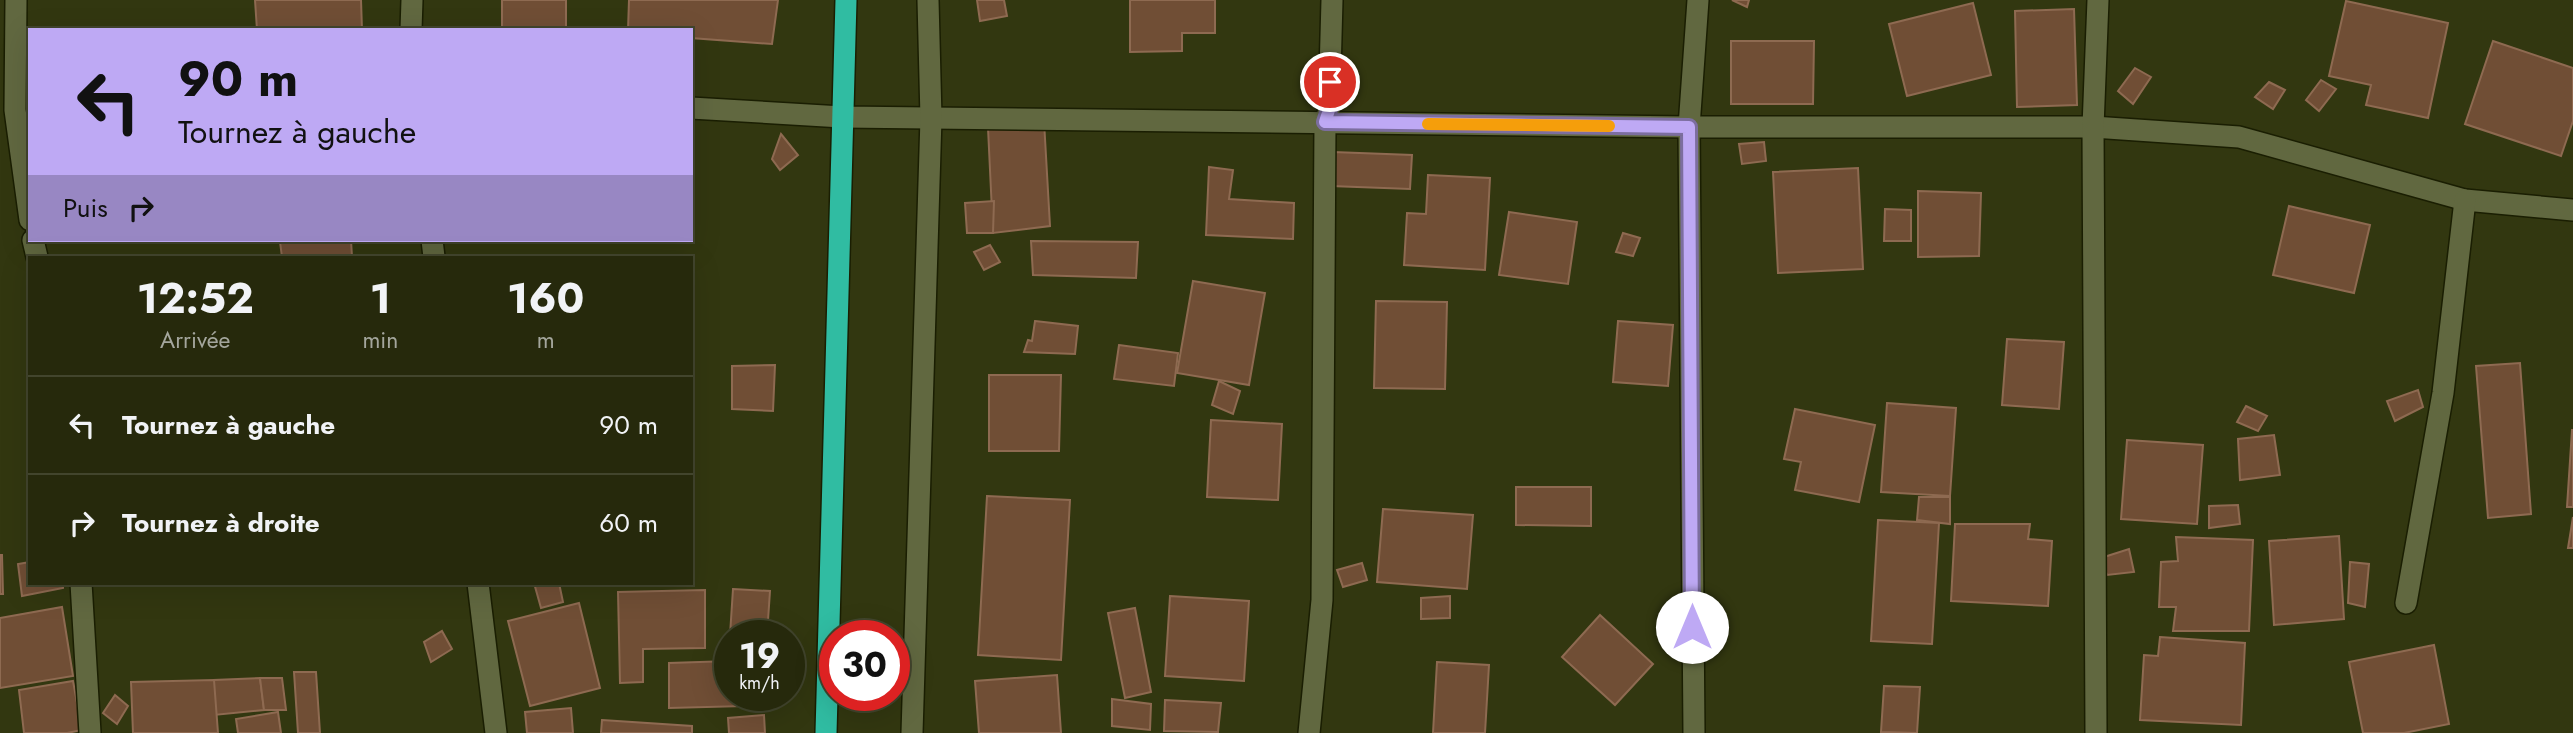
<!DOCTYPE html>
<html lang="fr">
<head>
<meta charset="utf-8">
<style>
  :root { --surface:#26290c; --page:#32351a; --text:#f1f3f6; --muted:#a4a69d; --line:#42452d }
  body { margin:0; font-family:Jost,sans-serif; background:var(--page); color:var(--text); height:100vh; display:flex; flex-direction:column; font-size:26px; white-space:nowrap }
  * { box-sizing:border-box; margin:0 }
  p { font-size:23px; color:var(--muted) }
  .icon { flex:none; width:38px; height:38px; fill:none; stroke:currentColor; stroke-width:2; stroke-linecap:round; stroke-linejoin:round }
  .map { position:relative; flex:1; overflow:hidden }
  .sheet { position:absolute; left:28px; top:256px; width:665px; height:329px; display:flex; flex-direction:column; background:var(--surface); border-radius:0px; box-shadow:0 7px 28px #0002,0 0 0 2px var(--line) }
  .sheet>* { flex:none }
  .guide { position:absolute; left:28px; top:28px; width:665px; height:214px; border-radius:0px; box-shadow:0 7px 28px #0002,0 0 0 2px var(--line); background:#bea9f4; color:#111; overflow:hidden }
  .speed { position:absolute; left:714px; top:620px; display:flex; gap:14px; font-size:35px; font-weight:700; text-align:center }
  .speed>* { display:grid; place-content:center; width:91px; height:91px; border-radius:50%; background:var(--surface); box-shadow:0 7px 28px #0002,0 0 0 2px var(--line); line-height:1 }
  .speed small { font-size:18px; font-weight:400 }
  .speed .limit { border:10px solid #d22; background:#fff; color:#111 }
  .pin { position:absolute; display:grid; place-items:center; width:60px; height:60px; color:#fff; margin:-30px; border:4px solid #fff; border-radius:50%; box-shadow:0 2px 7px #0007 }
  .me { position:absolute; width:77px; margin:-38px; rotate:0deg; stroke-linejoin:round; filter:drop-shadow(0 0 5px #0008) }
  .turn { display:flex; align-items:center; gap:24px; height:147px; padding:0 35px; font-size:32px }
  .turn .icon { width:91px; height:91px; stroke-width:2.5 }
  .turn b { display:block; font-size:49px; line-height:60px }
  .then { display:flex; align-items:center; height:66px; padding:0 35px; background:#0003; gap:14px; font-size:26px }
  .eta { display:flex; justify-content:space-evenly; align-items:center; height:119px; text-align:center }
  .eta b { font-size:42px; font-weight:700; line-height:49px }
  ul { padding:0; list-style:none }
  li { display:flex; align-items:center; gap:21px; height:98px; padding:0 35px; border-top:2px solid var(--line) }
  li div { flex:1 }
  li b { display:block; font-size:26px }
  li em { font-style:normal }
  .map>svg:first-child { display:block }
  .building { fill:#704e35; stroke:#8e6a51; stroke-width:2 }
  .lines { fill:none; stroke-linecap:round; stroke-linejoin:round }
  .minor-casing { stroke:#1a1e02; stroke-width:24 }
  .highway-casing { stroke:#1a1e02; stroke-width:24 }
  .minor { stroke:#616840; stroke-width:21 }
  .highway { stroke:#30bca2; stroke-width:21 }
  .route-casing { stroke:#7c6e9f; stroke-width:18 }
  .route { stroke:#bea9f4; stroke-width:12 }
  .slow { stroke:#f59e0b; stroke-width:12 }
</style>
</head>
<body>
<div class="map">
<svg width="2573" height="733" viewBox="0 0 2573 733">
  <rect width="100%" height="100%" fill="#323710"/>
  <g class="building">
    <path d="M255,0H361L362,30H257Z"/>
    <rect x="502" y="0" width="64" height="30"/>
    <path d="M629,0H778L772,44L691,38V30H628Z"/>
    <path d="M977,0H1004L1007,16L980,21Z"/>
    <path d="M1130,0H1215V33H1182V51L1130,52Z"/>
    <path d="M1732,0H1749L1747,7Z"/>
    <path d="M2346,1L2448,23L2428,118L2366,105L2371,85L2329,76Z"/>
    <path d="M1973,3L1991,75L1907,96L1889,24Z"/>
    <path d="M2074,9L2077,105L2017,107L2015,11Z"/>
    <path d="M1731,41H1814L1813,104H1731Z"/>
    <path d="M2493,41L2573,68V121L2561,156L2465,124Z"/>
    <path d="M2135,68L2151,77L2133,104L2118,91Z"/>
    <path d="M2321,80L2336,89L2319,111L2306,100Z"/>
    <path d="M2269,82L2285,90L2273,109L2255,97Z"/>
    <path d="M1044,121L1050,226L993,233L988,128Z"/>
    <path d="M781,134L798,155L780,170L772,159Z"/>
    <path d="M1764,142L1766,161L1742,164L1739,144Z"/>
    <path d="M1333,152L1412,155L1410,189L1331,186Z"/>
    <path d="M1209,167L1233,170L1229,199L1294,203L1293,239L1206,235Z"/>
    <path d="M1858,168L1863,269L1778,273L1773,172Z"/>
    <path d="M1428,175L1490,178L1485,270L1404,265L1407,213L1426,214Z"/>
    <path d="M1918,191L1981,193L1979,256L1918,257Z"/>
    <path d="M994,201L993,233H967L965,203Z"/>
    <path d="M2289,206L2370,225L2354,293L2273,275Z"/>
    <path d="M1885,209L1911,210V241H1884Z"/>
    <path d="M1509,212L1577,222L1568,284L1499,275Z"/>
    <path d="M1623,233L1640,238L1633,256L1616,252Z"/>
    <path d="M315,240H351L352,257H282L280,242Z"/>
    <path d="M1031,241L1138,242L1136,278L1033,275Z"/>
    <path d="M990,245L1000,262L984,270L974,252Z"/>
    <path d="M1193,281L1265,293L1249,385L1177,373Z"/>
    <path d="M1376,301L1447,302L1445,389L1374,388Z"/>
    <path d="M1035,321L1078,326L1075,354L1024,352L1028,340L1032,341Z"/>
    <path d="M1618,321L1673,325L1668,386L1613,382Z"/>
    <path d="M2007,339L2064,342L2059,409L2002,405Z"/>
    <path d="M1119,345L1178,353L1174,386L1114,379Z"/>
    <path d="M2520,363L2531,514L2488,518L2476,366Z"/>
    <path d="M775,365L773,411L732,409V366Z"/>
    <path d="M989,375H1061L1059,451H989Z"/>
    <path d="M1219,381L1240,391L1233,414L1212,405Z"/>
    <path d="M2418,390L2423,407L2395,421L2387,401Z"/>
    <path d="M1887,403L1956,408L1950,496L1881,492Z"/>
    <path d="M2246,406L2267,416L2258,431L2237,422Z"/>
    <path d="M1795,409L1875,425L1859,502L1795,490L1801,462L1784,459Z"/>
    <path d="M1211,420L1282,424L1278,500L1207,497Z"/>
    <path d="M2572,430H2573V507H2567Z"/>
    <path d="M2274,435L2280,475L2240,480L2238,439Z"/>
    <path d="M2127,440L2203,445L2197,524L2121,519Z"/>
    <path d="M1516,487H1591V526L1516,525Z"/>
    <path d="M987,496L1070,500L1061,660L978,655Z"/>
    <path d="M1919,497H1950V524L1917,520Z"/>
    <path d="M2238,505L2240,524L2209,528V506Z"/>
    <path d="M1383,509L1473,515L1467,589L1377,582Z"/>
    <path d="M2573,517V548H2568Z"/>
    <path d="M1878,520L1939,523L1932,644L1871,641Z"/>
    <path d="M1955,524H2030L2028,539L2052,541L2048,606L1951,601Z"/>
    <path d="M2339,536L2344,619L2274,625L2269,541Z"/>
    <path d="M2176,537L2253,540L2249,631H2173L2176,607H2159L2161,562L2178,561Z"/>
    <path d="M2129,549L2134,572L2107,575L2101,558Z"/>
    <path d="M0,555H2L3,594H0Z"/>
    <path d="M30,562V583H63V588L22,596L18,564Z"/>
    <path d="M2350,562L2369,564L2365,607L2348,603Z"/>
    <path d="M1362,563L1367,580L1343,587L1337,570Z"/>
    <path d="M534,583H559L563,602L541,608Z"/>
    <path d="M733,589L770,591L767,635H730Z"/>
    <path d="M705,590V648L643,649V682L620,683L618,592Z"/>
    <path d="M1170,596L1249,601L1244,681L1165,676Z"/>
    <path d="M1450,596V618L1421,619V598Z"/>
    <path d="M579,603L600,688L530,706L508,621Z"/>
    <path d="M62,607L73,676L0,688V618Z"/>
    <path d="M1135,608L1151,692L1125,698L1108,613Z"/>
    <path d="M1600,615L1653,664L1615,705L1562,657Z"/>
    <path d="M442,631L452,649L431,662L424,642Z"/>
    <path d="M2160,637L2245,643L2241,725L2140,720L2144,655L2158,656Z"/>
    <path d="M2434,645L2449,724L2404,733H2363L2349,662Z"/>
    <path d="M730,661V695H778V705L669,708V663Z"/>
    <path d="M1437,662L1489,665L1485,733H1433Z"/>
    <path d="M294,672H316L320,733H298Z"/>
    <path d="M1057,675L1061,733H979L975,681Z"/>
    <path d="M260,678L264,710L214,715V680Z"/>
    <path d="M260,678H282L286,710H264Z"/>
    <path d="M214,680L218,733H133L131,682Z"/>
    <path d="M73,681L82,730L67,733H24L19,690Z"/>
    <path d="M1884,686L1920,687L1917,733L1881,732Z"/>
    <path d="M115,695L128,706L117,724L103,713Z"/>
    <path d="M1112,699L1151,704L1150,730L1112,726Z"/>
    <path d="M1165,700L1221,703L1218,732L1164,731Z"/>
    <path d="M571,708L573,733H527L525,712Z"/>
    <path d="M278,712L281,733H238L236,719Z"/>
    <path d="M764,715L765,733H729L728,718Z"/>
    <path d="M602,720L692,726V733H601Z"/>
  </g>
  <g class="lines">
    <defs>
      <g id="minor">
        <path d="M16,0L15,110L30,220"/>
        <path d="M411,30L412,0"/>
        <path d="M691,108L842,117L1689,127H2093L2239,137L2465,200L2573,210"/>
        <path d="M33,240L37,257"/>
        <path d="M432,240L434,257"/>
        <path d="M81,583L90,733"/>
        <path d="M478,583L496,733"/>
        <path d="M2406,603L2443,393L2465,200"/>
        <path d="M912,733L931,118L928,0"/>
        <path d="M1309,733L1322,600L1325,123L1329,110L1332,0"/>
        <path d="M1694,733L1689,127L1698,0"/>
        <path d="M2096,733L2093,127L2098,0"/>
      </g>
      <path id="highway" d="M826,733L846,0"/>
    </defs>
    <use href="#minor" class="minor-casing"/>
    <use href="#highway" class="highway-casing"/>
    <use href="#minor" class="minor"/>
    <use href="#highway" class="highway"/>
  </g>
  <g class="lines">
    <defs>
      <path id="route" d="M1330,82L1329,110L1325,122L1689,127L1692,627"/>
    </defs>
    <use href="#route" class="route-casing"/>
    <use href="#route" class="route"/>
    <path class="slow" d="M1428,124L1609,126"/>
  </g>
</svg>
<div class="speed"><div>19<small>km/h</small></div><div class="limit">30</div></div>
<div class="pin" style="left:1330px;top:82px;background:#d93025"><svg class="icon" aria-label="arrive" viewBox="0 0 24 24"><path d="M6 21V4h12l-3 4 3 4H6"/></svg></div>
<svg class="me" style="left:1692px;top:627px" viewBox="-20 -20 40 40"><circle r="19" fill="#fff"/><path d="M0-13L10 11 0 6-10 11z" fill="#bea9f4"/></svg>
<div class="guide">
<div class="turn"><svg class="icon" aria-label="left" viewBox="0 0 24 24"><path d="M17 20v-9H6M10 6l-5 5 5 5"/></svg><div><b>90 m</b>Tournez à gauche</div></div>
<div class="then">Puis<svg class="icon" aria-label="right" viewBox="0 0 24 24"><path d="M7 20v-9h11M14 6l5 5-5 5"/></svg></div>
</div>
<section class="sheet">
<div class="eta">
<div><b>12:52</b><p>Arrivée</p></div>
<div><b>1</b><p>min</p></div>
<div><b>160</b><p>m</p></div>
</div>
<ul>
<li><svg class="icon" aria-label="left" viewBox="0 0 24 24"><path d="M17 20v-9H6M10 6l-5 5 5 5"/></svg><div><b>Tournez à gauche</b></div><em>90 m</em></li>
<li><svg class="icon" aria-label="right" viewBox="0 0 24 24"><path d="M7 20v-9h11M14 6l5 5-5 5"/></svg><div><b>Tournez à droite</b></div><em>60 m</em></li>
</ul>
</section>
</div>
</body>
</html>
